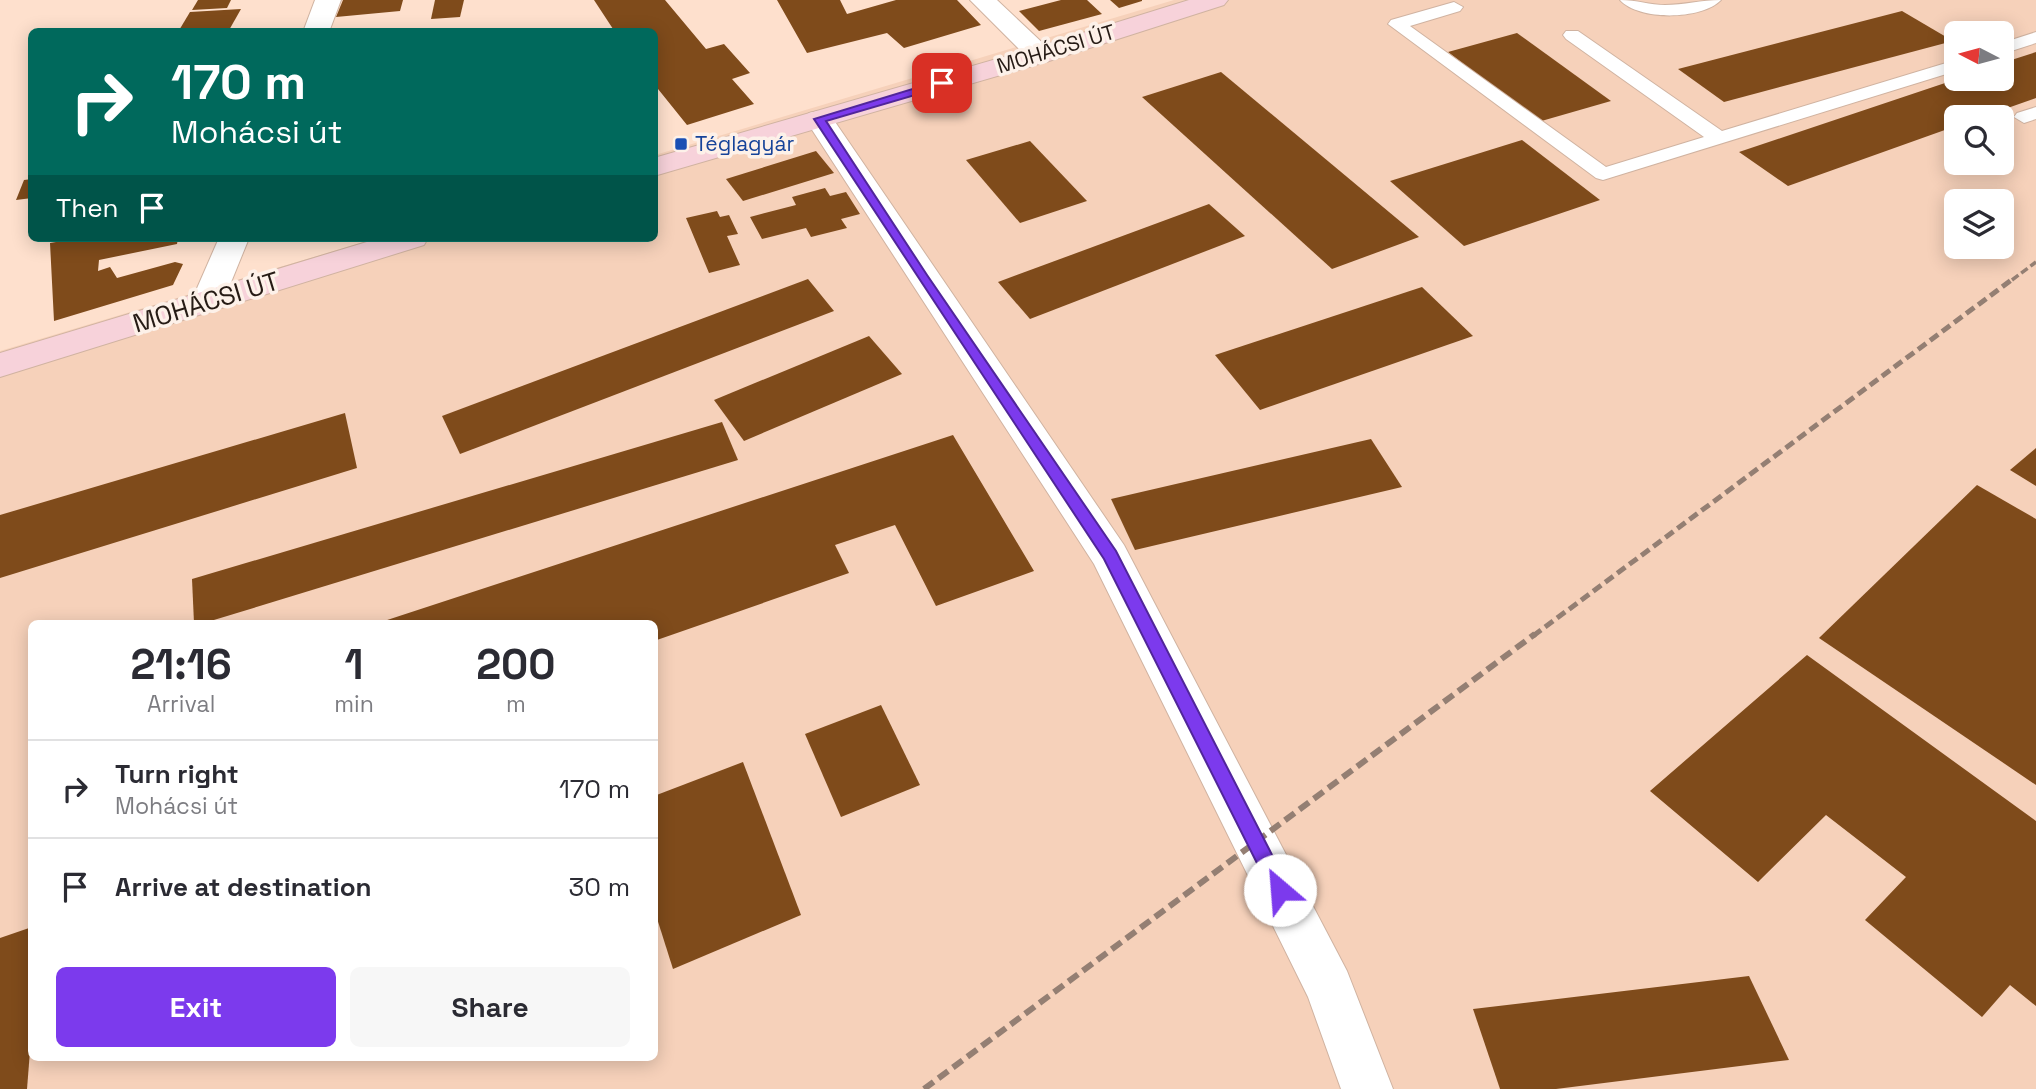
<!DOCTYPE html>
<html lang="en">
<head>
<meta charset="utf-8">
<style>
  :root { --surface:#fff; --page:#f7f7f7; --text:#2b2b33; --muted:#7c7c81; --line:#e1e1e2; --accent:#7c3aed }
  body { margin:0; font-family:"Space Grotesk",sans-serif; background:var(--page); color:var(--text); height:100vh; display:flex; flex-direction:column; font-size:26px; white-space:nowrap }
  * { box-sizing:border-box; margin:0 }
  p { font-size:23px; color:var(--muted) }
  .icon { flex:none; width:38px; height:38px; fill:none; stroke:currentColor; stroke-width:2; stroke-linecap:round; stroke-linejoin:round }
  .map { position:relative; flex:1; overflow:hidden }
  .sheet { position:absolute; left:28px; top:620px; width:630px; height:441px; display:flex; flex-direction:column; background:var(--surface); border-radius:10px; box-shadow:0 4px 18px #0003 }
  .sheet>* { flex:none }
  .top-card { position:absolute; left:28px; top:28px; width:630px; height:214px; border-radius:10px; box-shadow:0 4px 18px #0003; background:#00695c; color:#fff; overflow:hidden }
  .needle { width:46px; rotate:276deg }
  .tools { position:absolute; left:1944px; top:21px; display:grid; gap:14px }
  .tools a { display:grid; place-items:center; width:70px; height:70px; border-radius:10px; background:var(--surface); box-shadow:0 4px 18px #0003; font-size:35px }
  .pin { position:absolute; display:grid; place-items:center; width:60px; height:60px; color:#fff; margin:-30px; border-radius:14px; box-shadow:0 4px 10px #0006 }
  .me { position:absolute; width:77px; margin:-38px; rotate:333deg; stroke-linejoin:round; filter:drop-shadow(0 0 5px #0008) }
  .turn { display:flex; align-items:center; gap:24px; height:147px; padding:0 28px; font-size:32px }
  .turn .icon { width:91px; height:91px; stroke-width:2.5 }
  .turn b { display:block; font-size:49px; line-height:60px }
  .then { display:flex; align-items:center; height:66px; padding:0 28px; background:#0003; gap:14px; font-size:26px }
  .eta { display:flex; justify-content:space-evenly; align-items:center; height:119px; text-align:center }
  .eta b { font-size:42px; font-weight:700; line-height:49px }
  .cta { display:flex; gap:14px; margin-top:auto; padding:14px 28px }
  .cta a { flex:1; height:80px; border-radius:10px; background:var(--accent); color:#fff; font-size:28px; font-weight:700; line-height:80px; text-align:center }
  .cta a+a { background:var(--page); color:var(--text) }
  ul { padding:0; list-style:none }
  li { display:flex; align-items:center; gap:21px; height:98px; padding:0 28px; border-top:2px solid var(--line) }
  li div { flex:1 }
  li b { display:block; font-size:26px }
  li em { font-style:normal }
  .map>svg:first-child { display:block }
  .built { fill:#f6d1ba; fill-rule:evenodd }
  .building { fill:#7f4b1b }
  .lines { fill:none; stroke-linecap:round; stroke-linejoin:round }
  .lane-casing { stroke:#d0b3a1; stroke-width:2 }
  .street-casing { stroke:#d0b3a1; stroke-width:2 }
  .secondary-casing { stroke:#d0b3a1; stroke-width:2 }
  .lane { fill:#fff; fill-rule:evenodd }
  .street { fill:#fff; fill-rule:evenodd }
  .secondary { fill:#f7d2da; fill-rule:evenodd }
  .rail-far2 { stroke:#947f73; stroke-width:3.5; stroke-dasharray:8 3.5; stroke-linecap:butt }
  .rail-far1 { stroke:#947f73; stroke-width:5; stroke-dasharray:10 5; stroke-linecap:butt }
  .rail { stroke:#947f73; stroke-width:6; stroke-dasharray:12 6; stroke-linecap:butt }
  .route { fill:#7c3aed; stroke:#51269a; stroke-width:2 }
  .transit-dot { fill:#1a4fb4; stroke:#fdf1e9; stroke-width:2.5 }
  .labels { text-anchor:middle; stroke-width:7; stroke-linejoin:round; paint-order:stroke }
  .far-street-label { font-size:21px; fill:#261b15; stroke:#fdf1e9 }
  .far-transit-label { font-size:21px; fill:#164399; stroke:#fdf1e9; text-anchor:start }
  .street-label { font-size:26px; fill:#261b15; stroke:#fdf1e9 }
</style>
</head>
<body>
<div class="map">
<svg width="2036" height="1089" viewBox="0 0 2036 1089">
  <rect width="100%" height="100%" fill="#fee0cd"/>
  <path class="built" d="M1174,0H2036V1089H0V351L377,238H654L655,155ZM1956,33H2002V79H1956ZM1956,117H2002V163H1956ZM1956,201H2002V247H1956ZM32,623H654V1057H32Z"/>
  <g class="building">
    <path d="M198,0H231L227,8L192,10Z"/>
    <path d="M343,0H403L400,11L336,17Z"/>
    <path d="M435,0H464L460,17L431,19Z"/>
    <path d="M594,0H665L706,49L724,44L750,73L732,79L754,104L687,125L654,84V32H615Z"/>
    <path d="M777,0H840L847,14L896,0H957L981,25L904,48L887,33L807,53Z"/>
    <path d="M1061,0H1087L1102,14L1039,31L1019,11Z"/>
    <path d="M1110,0H1142V1L1119,8Z"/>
    <path d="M241,9L228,32H178L190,12Z"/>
    <path d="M1902,11L1953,41L1724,102L1678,69Z"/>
    <path d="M1517,33L1611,101L1538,122L1448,52Z"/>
    <path d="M2036,52V98L1982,117H1956V126L1788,186L1739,152L1957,79H2002V63Z"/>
    <path d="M1221,72L1419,237L1332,269L1142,97Z"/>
    <path d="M1522,140L1600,200L1464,246L1390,181Z"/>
    <path d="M1030,141L1087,201L1020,223L966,160Z"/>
    <path d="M816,151L834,173L743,201L726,179Z"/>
    <path d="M32,179V198L16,200L24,180Z"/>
    <path d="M825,188L830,196L846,192L860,214L841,219L847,228L811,237L806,228L762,239L750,217L796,205L792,197Z"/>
    <path d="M1209,204L1245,236L1030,319L998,282Z"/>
    <path d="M717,211L720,217L729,215L738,234L727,236L740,265L709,273L686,218Z"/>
    <path d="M80,238H178L177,244L99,260L98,271L110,267L117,278L175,262L183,264L173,285L54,321L50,243Z"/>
    <path d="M808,279L834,311L460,454L442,416Z"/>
    <path d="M1422,287L1473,336L1260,410L1215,355Z"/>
    <path d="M869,336L902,374L744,441L714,400Z"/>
    <path d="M345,413L357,468L0,578V515Z"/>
    <path d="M722,422L738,460L204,623H194L192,579Z"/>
    <path d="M953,435L1034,571L936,606L895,525L835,545L849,573L654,641V623H378Z"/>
    <path d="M1371,439L1402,487L1135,550L1111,499Z"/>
    <path d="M2036,448V486L2010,470Z"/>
    <path d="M1977,485L2036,519V785L1819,638Z"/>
    <path d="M1807,655L2036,821V1006L2010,985L1982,1017L1865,920L1906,877L1826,815L1758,882L1650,791Z"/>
    <path d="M881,705L920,785L841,817L805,734Z"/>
    <path d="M743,762L801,915L673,969L654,909V796Z"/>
    <path d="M32,927V1025L27,1089H0V938Z"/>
    <path d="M1749,976L1789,1060L1556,1089H1500L1473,1009Z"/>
  </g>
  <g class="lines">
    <defs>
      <g id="lane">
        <path d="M1620,0C1637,0 1650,5 1665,5C1684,5 1701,0 1721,0C1702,20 1639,21 1620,0Z"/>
        <path d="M1454,2L1463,7L1460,11L1410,26L1606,167L1704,137L1566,39L1563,35L1566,31H1578L1722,131L1956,60V71L1603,180L1596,178L1388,24L1391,20Z"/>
        <path d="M2036,32V43L2002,54V43Z"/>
        <path d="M2036,107V119L2024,123L2014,117L2017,113Z"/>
      </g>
      <g id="street">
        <path d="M315,0H341L329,32H303Z"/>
        <path d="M970,0H997L1049,49L1053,55L1049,61L1040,63L1031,61Z"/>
        <path d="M819,111L829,113L1124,545L1347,971L1393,1089H1341L1308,997L1094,564L805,119L809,113Z"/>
        <path d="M219,238H249L223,302L218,309L207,313L196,309L191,302Z"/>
      </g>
      <g id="secondary">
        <path d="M1189,0H1228L1224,5L1049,61L654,176V158L1031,49Z"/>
        <path d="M380,238H428L424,245L0,377V353Z"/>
      </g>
    </defs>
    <use href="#lane" class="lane-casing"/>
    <use href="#street" class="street-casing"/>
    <use href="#secondary" class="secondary-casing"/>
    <use href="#lane" class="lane"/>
    <use href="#street" class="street"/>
    <use href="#secondary" class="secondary"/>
    <path class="rail-far2" d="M2012,280L2036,262"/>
    <path class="rail-far1" d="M1533,636L2014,278"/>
    <path class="rail" d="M924,1089L1535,634"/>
  </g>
  <path class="route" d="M942,80L948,83L946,86L826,121L927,275L1116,551L1287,884L1290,890L1287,897L1280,899L1274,897L1104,559L814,119Z"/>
  <rect class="transit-dot" x="674" y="137" width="14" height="14" rx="3.5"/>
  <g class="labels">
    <g class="far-street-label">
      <text transform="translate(1056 49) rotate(-17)" y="7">MOHÁCSI ÚT</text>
    </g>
    <g class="far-transit-label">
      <text x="695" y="151">Téglagyár</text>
    </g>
    <g class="street-label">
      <text transform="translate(206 302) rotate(-17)" y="9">MOHÁCSI ÚT</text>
    </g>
  </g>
</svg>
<div class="tools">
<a><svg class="needle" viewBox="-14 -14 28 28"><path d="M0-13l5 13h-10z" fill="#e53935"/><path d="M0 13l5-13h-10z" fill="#7c7c81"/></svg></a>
<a><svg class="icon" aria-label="search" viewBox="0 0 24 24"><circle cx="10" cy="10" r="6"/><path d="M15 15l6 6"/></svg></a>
<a><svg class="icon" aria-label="layers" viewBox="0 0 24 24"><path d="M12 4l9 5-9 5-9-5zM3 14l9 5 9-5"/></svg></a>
</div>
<div class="pin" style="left:942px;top:83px;background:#d93025"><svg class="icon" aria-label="arrive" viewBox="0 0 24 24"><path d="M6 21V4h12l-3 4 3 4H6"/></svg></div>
<svg class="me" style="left:1280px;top:890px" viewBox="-20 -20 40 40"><circle r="19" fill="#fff"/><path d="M0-13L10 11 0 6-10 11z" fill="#7c3aed"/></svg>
<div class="top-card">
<div class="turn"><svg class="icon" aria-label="right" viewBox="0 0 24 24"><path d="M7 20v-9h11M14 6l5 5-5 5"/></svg><div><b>170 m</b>Mohácsi út</div></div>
<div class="then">Then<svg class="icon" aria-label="arrive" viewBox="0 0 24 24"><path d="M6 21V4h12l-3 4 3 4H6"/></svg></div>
</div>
<section class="sheet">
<div class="eta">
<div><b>21:16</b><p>Arrival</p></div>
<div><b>1</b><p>min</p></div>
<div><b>200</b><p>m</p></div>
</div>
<ul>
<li><svg class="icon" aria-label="right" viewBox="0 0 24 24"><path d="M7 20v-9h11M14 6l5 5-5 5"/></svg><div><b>Turn right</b><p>Mohácsi út</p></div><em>170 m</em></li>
<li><svg class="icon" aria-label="arrive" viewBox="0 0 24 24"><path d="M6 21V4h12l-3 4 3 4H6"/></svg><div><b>Arrive at destination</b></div><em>30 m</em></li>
</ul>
<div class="cta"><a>Exit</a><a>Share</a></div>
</section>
</div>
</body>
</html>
